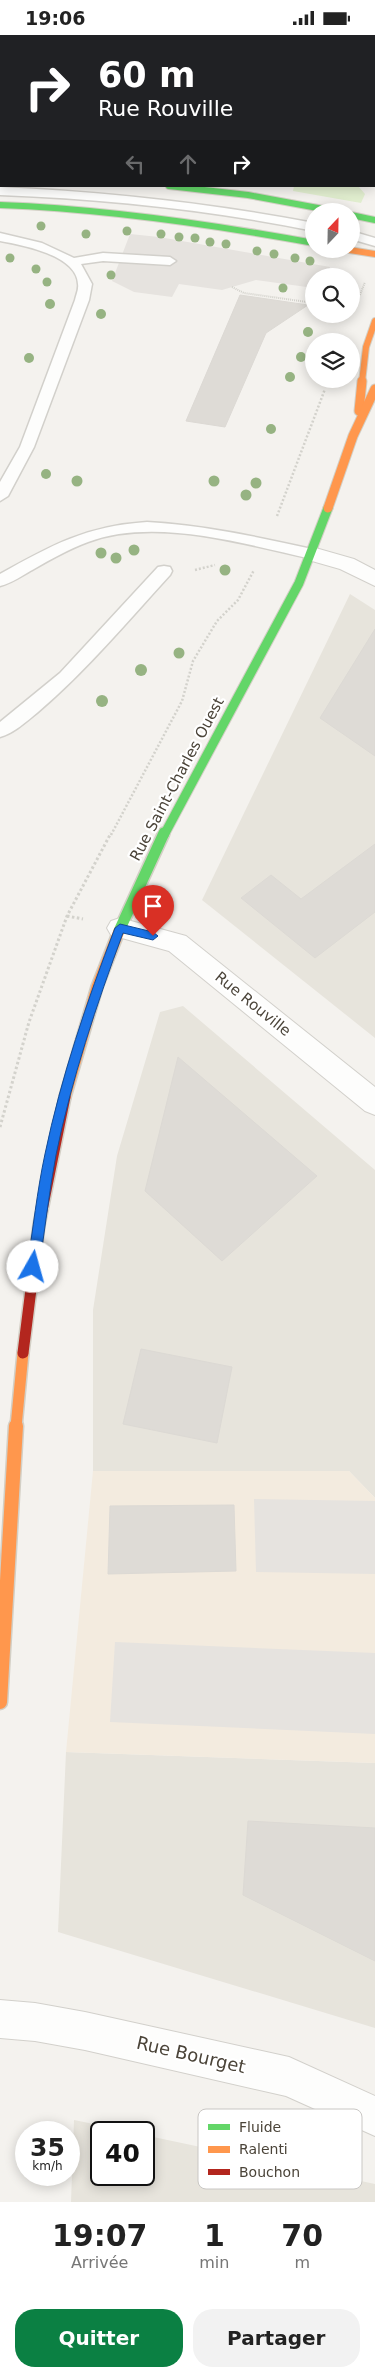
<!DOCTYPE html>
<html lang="fr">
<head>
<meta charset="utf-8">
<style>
  :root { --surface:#fff; --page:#f2f2f2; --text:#222; --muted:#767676; --accent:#0b8043 }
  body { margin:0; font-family:"DejaVu Sans",sans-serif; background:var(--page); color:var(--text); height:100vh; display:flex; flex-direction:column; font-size:19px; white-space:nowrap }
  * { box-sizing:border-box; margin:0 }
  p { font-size:16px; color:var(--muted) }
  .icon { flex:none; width:28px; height:28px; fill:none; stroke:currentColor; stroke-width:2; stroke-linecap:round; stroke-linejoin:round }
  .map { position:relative; height:2167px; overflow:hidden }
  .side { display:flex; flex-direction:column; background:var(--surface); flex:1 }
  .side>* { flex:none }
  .top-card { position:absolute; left:0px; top:0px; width:375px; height:152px; box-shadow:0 2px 12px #0003; background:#202124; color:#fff; overflow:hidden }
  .needle { width:32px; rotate:22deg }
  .tools { position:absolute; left:305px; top:168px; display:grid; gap:10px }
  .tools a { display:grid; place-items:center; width:55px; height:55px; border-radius:50%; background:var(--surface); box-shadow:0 2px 12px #0003; font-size:25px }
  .speed { position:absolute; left:15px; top:2086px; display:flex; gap:10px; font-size:25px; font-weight:700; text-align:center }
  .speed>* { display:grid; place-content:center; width:65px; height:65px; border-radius:50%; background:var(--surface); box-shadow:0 2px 12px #0003; line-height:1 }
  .speed small { font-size:12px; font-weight:400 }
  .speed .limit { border:2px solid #111; border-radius:8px; background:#fff; color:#111 }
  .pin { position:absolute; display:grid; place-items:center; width:42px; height:42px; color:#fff; margin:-51px -21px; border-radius:50% 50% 50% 0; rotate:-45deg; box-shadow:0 0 5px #0007 }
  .pin .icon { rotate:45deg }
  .me { position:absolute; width:55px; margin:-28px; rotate:7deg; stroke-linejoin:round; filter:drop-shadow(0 0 4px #0008) }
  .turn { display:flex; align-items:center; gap:18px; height:105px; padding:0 15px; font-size:22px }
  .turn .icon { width:65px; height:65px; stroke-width:2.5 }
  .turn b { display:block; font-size:35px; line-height:42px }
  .lanes { display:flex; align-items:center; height:48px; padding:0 15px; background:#0003; justify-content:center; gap:25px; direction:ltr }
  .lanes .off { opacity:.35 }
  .eta { display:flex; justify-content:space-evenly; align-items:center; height:85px; text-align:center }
  .eta b { font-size:30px; font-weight:700; line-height:35px }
  .button { display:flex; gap:10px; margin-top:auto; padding:10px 15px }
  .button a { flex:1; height:58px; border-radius:20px; background:var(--accent); color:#fff; font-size:20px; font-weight:700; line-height:58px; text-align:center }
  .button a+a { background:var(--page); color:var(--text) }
  .status { display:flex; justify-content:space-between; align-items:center; height:35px; padding:0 25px; background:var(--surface); direction:ltr }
  .status svg { height:14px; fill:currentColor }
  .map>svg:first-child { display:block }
  .residential { fill:#e7e4dc }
  .commercial { fill:#f3ebdf }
  .green { fill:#e1eecf }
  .parking { fill:#e6e3df }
  .building { fill:#dedbd6; stroke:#dcd9d4 }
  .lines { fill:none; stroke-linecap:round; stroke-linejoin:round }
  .lane-casing { stroke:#d2d0cb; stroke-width:3 }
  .street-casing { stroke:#d2d0cb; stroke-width:2 }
  .fast-far2-casing { stroke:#d3cfc5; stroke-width:8 }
  .fast-far1-casing { stroke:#d3cfc5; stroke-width:11 }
  .fast-casing { stroke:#d3cfc5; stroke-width:14 }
  .slow-far3-casing { stroke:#d3cfc5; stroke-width:8 }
  .slow-far2-casing { stroke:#d3cfc5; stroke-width:11 }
  .slow-far1-casing { stroke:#d3cfc5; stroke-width:14 }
  .slow-casing { stroke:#d3cfc5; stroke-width:17 }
  .jam-casing { stroke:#d3cfc5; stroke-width:14 }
  .path-far2 { stroke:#d3d2cc; stroke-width:2; stroke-dasharray:1 1; stroke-linecap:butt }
  .path-far1 { stroke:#d3d2cc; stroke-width:2.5; stroke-dasharray:2 2; stroke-linecap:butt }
  .path { stroke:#d3d2cc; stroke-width:3; stroke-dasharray:2.5 2.5; stroke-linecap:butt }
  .lane { fill:#fdfdfc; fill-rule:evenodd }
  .street { fill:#fdfdfc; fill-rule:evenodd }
  .fast-far2 { stroke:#63d668; stroke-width:6 }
  .fast-far1 { stroke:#63d668; stroke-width:9 }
  .fast { stroke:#63d668; stroke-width:11 }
  .slow-far3 { stroke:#ff974d; stroke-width:6 }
  .slow-far2 { stroke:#ff974d; stroke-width:9 }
  .slow-far1 { stroke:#ff974d; stroke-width:11 }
  .slow { stroke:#ff974d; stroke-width:14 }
  .jam { stroke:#b3261e; stroke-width:11 }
  .tree { fill:#96b382 }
  .route { fill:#1a73e8; stroke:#114b97 }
  .labels { text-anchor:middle; stroke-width:4.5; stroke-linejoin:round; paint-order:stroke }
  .street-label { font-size:15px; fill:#4b4439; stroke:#fff }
  .near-street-label { font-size:18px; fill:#4b4439; stroke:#fff }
  .key { fill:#fff; stroke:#c9c7c4; stroke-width:1 }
  .key-label { font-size:14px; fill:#4b4439 }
</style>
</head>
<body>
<div class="status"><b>19:06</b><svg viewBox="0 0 49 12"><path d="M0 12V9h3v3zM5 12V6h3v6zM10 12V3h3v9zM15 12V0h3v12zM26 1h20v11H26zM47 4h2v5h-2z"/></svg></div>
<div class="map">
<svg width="375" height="2167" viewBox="0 0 375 2167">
  <rect width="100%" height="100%" fill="#f4f2ee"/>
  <g class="residential">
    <path d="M350,559L375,575V1003L202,865Z"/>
    <path d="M183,971L375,1135V1463L349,1436H93V1275L117,1121L160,977Z"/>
    <path d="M66,1717L375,1728V1993L58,1897Z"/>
    <path d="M74,2085L133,2097L101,2098V2140H144V2100L375,2149V2167H71Z"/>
  </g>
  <path class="commercial" d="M93,1436H349L375,1463V1728L66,1717Z"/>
  <path class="green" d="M294,151H358L365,159L361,168L293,156Z"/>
  <g class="parking">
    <path d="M130,199L159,202L330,232L327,241H314V253L256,245L222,255L179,249L172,262L134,257L112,246Z"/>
    <path d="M254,1464L375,1466V1539L256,1537Z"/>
    <path d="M115,1607L375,1618V1699L110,1687Z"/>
  </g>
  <g class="building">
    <path d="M240,260L308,270L266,298L225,392L186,386Z"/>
    <path d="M375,594V721L320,683Z"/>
    <path d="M375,809V877L315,923L241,863L271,840L301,864Z"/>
    <path d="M178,1022L317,1141L222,1226L145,1156Z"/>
    <path d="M141,1314L232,1332L217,1408L123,1389Z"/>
    <path d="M234,1470L236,1536L108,1539L110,1471Z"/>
    <path d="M248,1786L375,1793V1926L243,1860Z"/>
  </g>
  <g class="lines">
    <defs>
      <g id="lane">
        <rect x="183" y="0" width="19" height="1"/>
        <rect x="374" y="19" width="1" height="7"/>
        <path d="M0,152C106,157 210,168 314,188V196C210,175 106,164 0,160Z"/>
        <path d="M351,196L375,203V211L351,204Z"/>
        <path d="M0,198L42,208L74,223L103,218L170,222L176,226L170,230L103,226L81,229L92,249L89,265L34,412L8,461L0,466V447L20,412L75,265C76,260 79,254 78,249C77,220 22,210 0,206Z"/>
        <path d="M147,487C203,490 257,502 312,514L318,515L320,519L318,523L312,524C244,509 155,482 88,507C69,514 51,524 34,534C23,540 12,548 0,551V539C52,510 86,491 147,487Z"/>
        <path d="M164,531L170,532L172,536L170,540C127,587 86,636 38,677C27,686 14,698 0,702V687L60,638L158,532Z"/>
      </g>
      <g id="street">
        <path d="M312,512L354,524L375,535V551L340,534L305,524L302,519L305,514Z"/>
        <path d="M120,883L186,901L375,1052V1080L365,1076L169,916L111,900L107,893L111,886Z"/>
        <path d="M0,1965L35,1968L85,1977L289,2022L375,2061V2101L286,2061L85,2015L35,2006L0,2003Z"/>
      </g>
      <g id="fast-far2">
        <path d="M169,151L248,160L334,176"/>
        <path d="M0,170C106,174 210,189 314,208"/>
        <path d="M351,180L375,185"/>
      </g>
      <path id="fast-far1" d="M164,800L299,548L328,473"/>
      <path id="fast" d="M119,896L164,798"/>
      <g id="slow-far3">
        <path d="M343,214L375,219"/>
        <path d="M362,347L366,312L375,286"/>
      </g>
      <g id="slow-far2">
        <path d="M359,376L362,346"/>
        <path d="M328,473L353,401L375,354"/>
      </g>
      <g id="slow-far1">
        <path d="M65,1062L97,952L119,896"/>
        <path d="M16,1392L23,1318"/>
      </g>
      <path id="slow" d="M0,1667L16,1391"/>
      <path id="jam" d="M23,1318L39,1190L65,1062"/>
    </defs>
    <use href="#lane" class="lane-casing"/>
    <use href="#street" class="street-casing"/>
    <use href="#fast-far2" class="fast-far2-casing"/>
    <use href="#fast-far1" class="fast-far1-casing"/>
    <use href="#fast" class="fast-casing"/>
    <use href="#slow-far3" class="slow-far3-casing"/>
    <use href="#slow-far2" class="slow-far2-casing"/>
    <use href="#slow-far1" class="slow-far1-casing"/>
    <use href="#slow" class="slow-casing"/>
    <use href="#jam" class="jam-casing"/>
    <g class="path-far2">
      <path d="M237,0L247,1"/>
      <path d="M232,252L244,258L314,268"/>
      <path d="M360,260L365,247"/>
    </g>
    <g class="path-far1">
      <path d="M277,481L325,354"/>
      <path d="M195,535L215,530"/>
      <path d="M111,800L182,666L193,626L217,586L238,565L254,535"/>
    </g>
    <g class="path">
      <path d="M67,881L83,884"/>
      <path d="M0,1092L29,987L67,881L111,798"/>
    </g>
    <use href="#lane" class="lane"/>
    <use href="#street" class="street"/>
    <use href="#fast-far2" class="fast-far2"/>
    <use href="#fast-far1" class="fast-far1"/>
    <use href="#fast" class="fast"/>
    <use href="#slow-far3" class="slow-far3"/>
    <use href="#slow-far2" class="slow-far2"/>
    <use href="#slow-far1" class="slow-far1"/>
    <use href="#slow" class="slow"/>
    <use href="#jam" class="jam"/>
  </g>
  <g class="tree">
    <circle cx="41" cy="191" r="4.5"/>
    <circle cx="127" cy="196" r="4.5"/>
    <circle cx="86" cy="199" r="4.5"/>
    <circle cx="161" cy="199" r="4.5"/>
    <circle cx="179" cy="202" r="4.5"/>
    <circle cx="195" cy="203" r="4.5"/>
    <circle cx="210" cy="207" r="4.5"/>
    <circle cx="226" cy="209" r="4.5"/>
    <circle cx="257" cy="216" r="4.5"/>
    <circle cx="274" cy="219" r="4.5"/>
    <circle cx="10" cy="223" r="4.5"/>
    <circle cx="295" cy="223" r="4.5"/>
    <circle cx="310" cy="226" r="4.5"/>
    <circle cx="36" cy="234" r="4.5"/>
    <circle cx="111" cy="240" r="4.5"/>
    <circle cx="47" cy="247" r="4.5"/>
    <circle cx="283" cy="253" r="4.5"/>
    <circle cx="50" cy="269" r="5"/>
    <circle cx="101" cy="279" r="5"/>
    <circle cx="308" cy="297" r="5"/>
    <circle cx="301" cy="322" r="5"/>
    <circle cx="29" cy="323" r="5"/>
    <circle cx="290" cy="342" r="5"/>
    <circle cx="271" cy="394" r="5"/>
    <circle cx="46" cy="439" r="5"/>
    <circle cx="77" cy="446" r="5.5"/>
    <circle cx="214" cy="446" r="5.5"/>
    <circle cx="256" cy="448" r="5.5"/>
    <circle cx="246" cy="460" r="5.5"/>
    <circle cx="134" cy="515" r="5.5"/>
    <circle cx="101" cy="518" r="5.5"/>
    <circle cx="116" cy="523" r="5.5"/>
    <circle cx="225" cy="535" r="5.5"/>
    <circle cx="179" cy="618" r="5.5"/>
    <circle cx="141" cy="635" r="6"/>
    <circle cx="102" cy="666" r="6"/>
  </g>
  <path class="route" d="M120,889L153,897L158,901L153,905L123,898C97,968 71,1046 56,1120C49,1157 45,1195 39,1232L38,1236L33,1238L29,1236L27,1232C33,1195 37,1156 45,1119C61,1042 87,966 115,893Z"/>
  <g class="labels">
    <g class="street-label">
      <text transform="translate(177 744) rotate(-62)" y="5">Rue Saint-Charles Ouest</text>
      <text transform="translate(253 969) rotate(39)" y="5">Rue Rouville</text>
    </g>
    <g class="near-street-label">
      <text transform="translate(191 2020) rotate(13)" y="6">Rue Bourget</text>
    </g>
  </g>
  <rect x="198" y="2074" width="164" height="80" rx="8" class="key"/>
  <rect x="208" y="2089" width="22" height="6" fill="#63d668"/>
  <rect x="208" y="2111" width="22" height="7" fill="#ff974d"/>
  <rect x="208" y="2134" width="22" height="6" fill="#b3261e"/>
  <g class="key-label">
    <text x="239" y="2097">Fluide</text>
    <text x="239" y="2119">Ralenti</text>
    <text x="239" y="2142">Bouchon</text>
  </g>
</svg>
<div class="tools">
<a><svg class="needle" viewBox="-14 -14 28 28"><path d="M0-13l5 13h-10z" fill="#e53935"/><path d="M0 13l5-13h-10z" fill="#767676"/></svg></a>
<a><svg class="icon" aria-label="search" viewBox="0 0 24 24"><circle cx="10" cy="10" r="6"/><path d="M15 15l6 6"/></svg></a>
<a><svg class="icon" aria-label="layers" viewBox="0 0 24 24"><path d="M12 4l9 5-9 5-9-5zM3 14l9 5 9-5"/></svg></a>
</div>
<div class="speed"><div>35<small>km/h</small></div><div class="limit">40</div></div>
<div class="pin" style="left:153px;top:901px;background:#d93025"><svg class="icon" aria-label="arrive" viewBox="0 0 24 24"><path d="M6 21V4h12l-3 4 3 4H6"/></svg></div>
<svg class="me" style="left:33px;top:1232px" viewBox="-20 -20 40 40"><circle r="19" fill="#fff"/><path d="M0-13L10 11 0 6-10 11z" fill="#1a73e8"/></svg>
<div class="top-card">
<div class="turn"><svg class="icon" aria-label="right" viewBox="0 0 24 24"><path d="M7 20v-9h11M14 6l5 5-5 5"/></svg><div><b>60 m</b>Rue Rouville</div></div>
<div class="lanes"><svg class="icon off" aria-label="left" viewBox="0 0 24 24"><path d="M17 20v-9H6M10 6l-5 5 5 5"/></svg><svg class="icon off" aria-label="ahead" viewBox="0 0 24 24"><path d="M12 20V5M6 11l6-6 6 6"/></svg><svg class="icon" aria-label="right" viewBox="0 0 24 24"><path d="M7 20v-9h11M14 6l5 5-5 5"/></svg></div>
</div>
</div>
<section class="side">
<div class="eta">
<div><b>19:07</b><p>Arrivée</p></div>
<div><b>1</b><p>min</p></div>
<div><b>70</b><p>m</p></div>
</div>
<div class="button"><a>Quitter</a><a>Partager</a></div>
</section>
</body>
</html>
